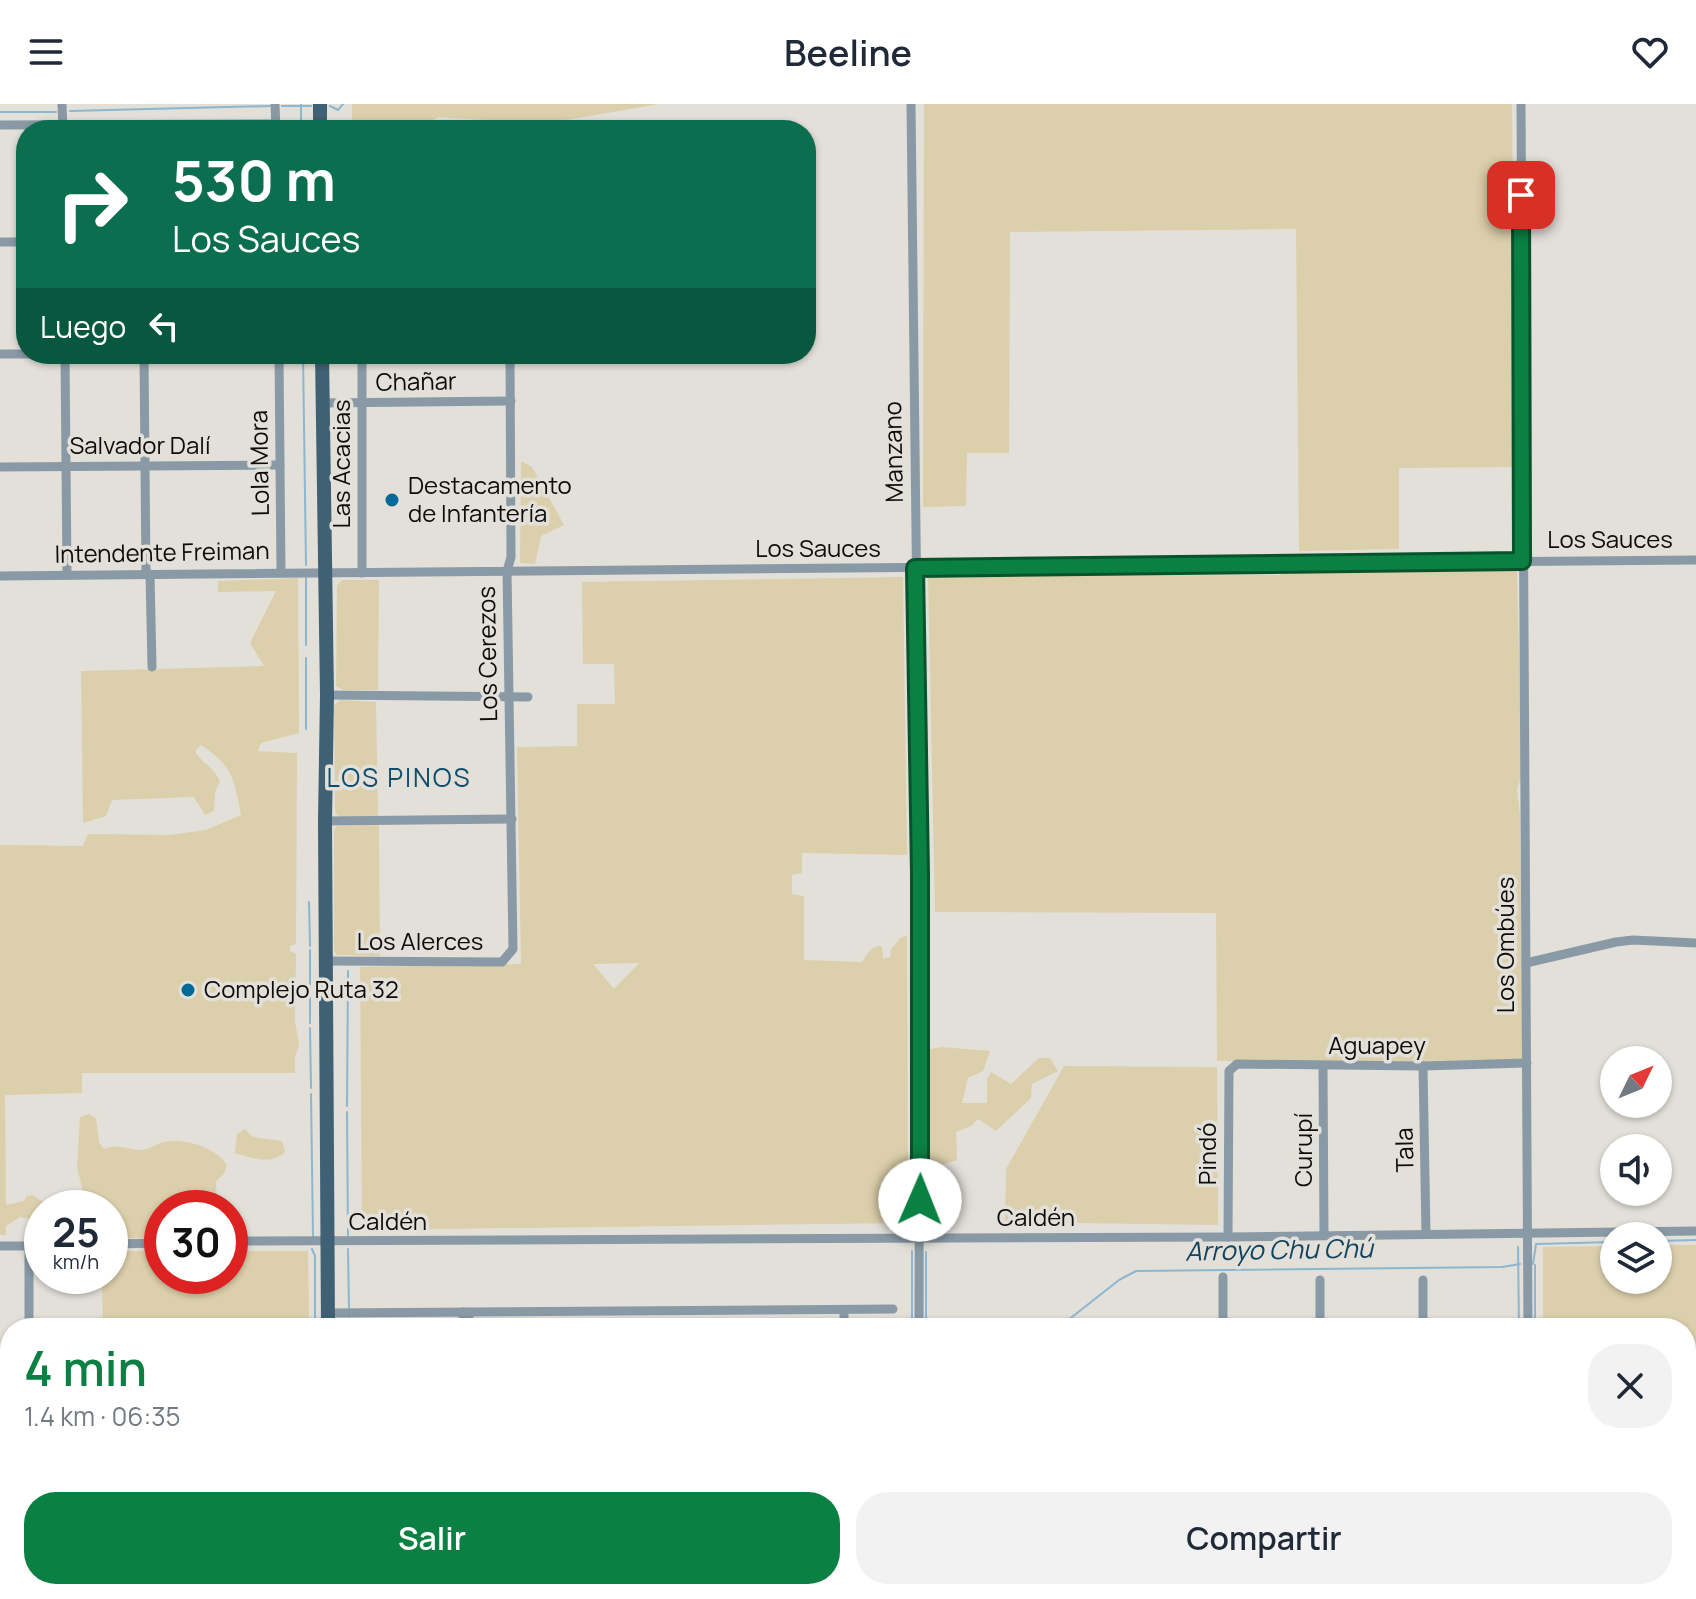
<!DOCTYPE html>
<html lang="es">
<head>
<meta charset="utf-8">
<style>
  :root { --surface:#fff; --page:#f2f2f3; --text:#1f2937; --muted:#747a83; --accent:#0b8043 }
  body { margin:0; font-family:Manrope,sans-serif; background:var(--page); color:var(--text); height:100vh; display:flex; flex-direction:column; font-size:30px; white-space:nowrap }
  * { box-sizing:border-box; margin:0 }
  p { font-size:26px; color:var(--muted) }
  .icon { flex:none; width:44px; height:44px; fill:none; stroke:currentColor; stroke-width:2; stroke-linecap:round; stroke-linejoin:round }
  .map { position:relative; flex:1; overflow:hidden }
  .drawer { position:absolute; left:0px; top:1214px; width:1696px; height:282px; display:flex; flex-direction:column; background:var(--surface); border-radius:32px 32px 0 0; box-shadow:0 2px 6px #0004 }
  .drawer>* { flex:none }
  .banner { position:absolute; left:16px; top:16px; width:800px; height:244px; border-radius:32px; box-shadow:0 2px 6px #0004; background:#0b6e4f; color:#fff; overflow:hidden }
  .needle { width:52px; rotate:47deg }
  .buttons { position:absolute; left:1600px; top:942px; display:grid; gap:16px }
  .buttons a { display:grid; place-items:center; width:72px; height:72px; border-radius:50%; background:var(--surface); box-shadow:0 2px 6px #0004; font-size:40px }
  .speed { position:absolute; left:24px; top:1086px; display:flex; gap:16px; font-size:40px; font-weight:700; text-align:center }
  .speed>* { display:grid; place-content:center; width:104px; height:104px; border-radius:50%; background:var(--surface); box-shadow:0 2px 6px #0004; line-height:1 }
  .speed small { font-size:20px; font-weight:400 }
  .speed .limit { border:12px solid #d22; background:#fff; color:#111 }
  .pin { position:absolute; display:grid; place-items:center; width:68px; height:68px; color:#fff; margin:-34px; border-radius:16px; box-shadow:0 4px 12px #0006 }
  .me { position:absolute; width:88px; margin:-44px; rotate:1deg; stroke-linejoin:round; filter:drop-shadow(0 0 6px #0008) }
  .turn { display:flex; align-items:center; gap:28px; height:168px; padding:0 24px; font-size:36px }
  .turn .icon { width:104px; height:104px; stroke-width:2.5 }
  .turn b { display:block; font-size:56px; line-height:68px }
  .then { display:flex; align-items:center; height:76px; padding:0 24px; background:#0003; gap:16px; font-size:30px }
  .round { display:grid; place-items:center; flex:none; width:84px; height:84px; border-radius:32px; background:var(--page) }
  .head { display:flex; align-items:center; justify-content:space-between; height:136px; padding:0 24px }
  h1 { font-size:48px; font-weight:600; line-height:60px; color:var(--accent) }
  .action { display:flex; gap:16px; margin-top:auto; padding:16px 24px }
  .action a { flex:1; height:92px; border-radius:32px; background:var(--accent); color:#fff; font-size:32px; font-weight:600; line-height:92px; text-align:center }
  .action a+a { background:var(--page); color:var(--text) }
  header { display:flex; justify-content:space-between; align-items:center; height:104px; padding:0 24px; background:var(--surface); font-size:36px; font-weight:600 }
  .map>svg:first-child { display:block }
  .green { fill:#dccfab; fill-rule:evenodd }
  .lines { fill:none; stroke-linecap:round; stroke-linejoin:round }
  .stream { stroke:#8db6d1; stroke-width:2 }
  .minor { stroke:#899aa6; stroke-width:9 }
  .primary { stroke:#406074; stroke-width:14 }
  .route-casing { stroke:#07532c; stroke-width:20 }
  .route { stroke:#0b8043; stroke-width:14 }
  .poi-dot { fill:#026a97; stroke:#e3e0d9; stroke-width:3 }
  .labels { text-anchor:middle; stroke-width:7; stroke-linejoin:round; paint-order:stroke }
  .street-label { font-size:24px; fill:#0d0c0a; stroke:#e3e0d9 }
  .poi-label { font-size:24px; fill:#0d0c0a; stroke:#e3e0d9; text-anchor:start }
  .neighbourhood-label { font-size:26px; letter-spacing:2px; fill:#0f4d6d; stroke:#e3e0d9 }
  .water-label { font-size:26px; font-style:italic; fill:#0f435f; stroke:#e3e0d9 }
</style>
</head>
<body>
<header><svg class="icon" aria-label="menu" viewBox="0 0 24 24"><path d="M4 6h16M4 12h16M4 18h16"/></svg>Beeline<svg class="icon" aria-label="heart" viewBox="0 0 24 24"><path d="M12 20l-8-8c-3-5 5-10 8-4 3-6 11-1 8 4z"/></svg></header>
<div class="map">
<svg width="1696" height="1495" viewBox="0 0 1696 1495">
  <rect width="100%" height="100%" fill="#e3e0d9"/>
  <g class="green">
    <path d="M352,0H659L543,20L438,13L416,26H352Z"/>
    <path d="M924,0H1512L1515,363L1399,364V445L1299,447L1296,125L1010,128L1009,349H967L966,402L923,403Z"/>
    <path d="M521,357L532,363L564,421L541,432L535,460L520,459Z"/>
    <path d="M1507,461L1517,467L1522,672L1517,685L1520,711L1523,958L1217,957L1216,809L935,808L928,472L1281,471V467L1294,463Z"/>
    <path d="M903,473L907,751L802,749V769L792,771V790L804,792V856L862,858C868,849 871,842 882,842L883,855L890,853L891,845L901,833L907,832L908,1119L362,1126L360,863L521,860L517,643L577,642V600H615L614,560H583L582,478ZM639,859L614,885L593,860Z"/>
    <path d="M298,474L299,629L261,639L258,647L297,649L296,840L290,842V847L296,850L295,917L299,940L295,954V969H82V989L5,991L6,1101L24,1097L27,1092L32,1091L45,1099V1104H42V1117L20,1113L6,1122V1131H0V741L83,742L88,730L170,731L206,726L241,711C235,676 232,661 201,641L195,647C201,659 212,661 220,677L215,688L214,707L205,711L194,693L112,696L106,712L83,719L81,567L264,562L250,539L276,487L218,488V477Z"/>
    <path d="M342,476H379L378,586H343L336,582L337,482Z"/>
    <path d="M341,596L376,598L378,712L339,713L335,707L334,601Z"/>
    <path d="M379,721L380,852L337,851L334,846V726L337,722Z"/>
    <path d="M941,943L990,947L983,967L968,974L962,999H987V975L991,968L1011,980L1039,954H1050L1058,967L1032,980L1031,994L996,1027L978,1015L971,1022L956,1028L957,1056L935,1063L937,1079L928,1083L916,1065L911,1005L925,986L927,946Z"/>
    <path d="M1064,962L1217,963L1218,1121L1005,1118L1006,1065Z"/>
    <path d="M89,1010L96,1014L99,1039L104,1045C118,1039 127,1046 141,1046C150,1045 151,1043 158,1040C178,1031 217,1043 227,1061L224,1070L216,1077L217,1104H162V1134H110V1104H87L77,1063L80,1013Z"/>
    <path d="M245,1025L253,1033L282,1037L285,1048C269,1062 254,1054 235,1049L237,1030Z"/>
    <path d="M1658,1141H1696V1355H1686V1224H1543V1143L1614,1142V1176H1658Z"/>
    <path d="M110,1147H162V1172H230V1147H308L309,1224H103L102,1172H110Z"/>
    <path d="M0,1434H10V1486H27L28,1495H0Z"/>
  </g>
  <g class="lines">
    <g class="stream">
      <path d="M301,0V26"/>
      <path d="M282,2H311"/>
      <path d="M330,2L338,6L343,0"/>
      <path d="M70,7L270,2"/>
      <path d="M0,8H56"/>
      <path d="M303,250L306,461"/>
      <path d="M306,474V541"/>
      <path d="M306,625V554"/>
      <path d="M309,798L310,842"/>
      <path d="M310,919V846"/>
      <path d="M310,924L311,984"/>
      <path d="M311,990L313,1133"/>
      <path d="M347,1002L348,867"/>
      <path d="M347,1008L348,1131"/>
      <path d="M1658,1137L1696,1136"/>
      <path d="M1518,1143L1519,1224"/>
      <path d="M312,1145L315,1152V1224"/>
      <path d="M348,1145L349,1204"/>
      <path d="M926,1148V1224"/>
      <path d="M1533,1160L1536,1140L1614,1138"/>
      <path d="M1535,1161V1224"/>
      <path d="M349,1214V1224"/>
      <path d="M1069,1216L1076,1224"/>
      <path d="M912,1224V1147"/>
      <path d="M1058,1224L1119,1176L1136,1167L1502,1163L1520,1160"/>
      <path d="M0,1379L10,1378"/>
      <path d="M352,1486V1495"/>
      <path d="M912,1486V1495"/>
      <path d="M926,1486V1488"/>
    </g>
    <g class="minor">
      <path d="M62,0L63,26"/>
      <path d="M275,0L276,26"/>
      <path d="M911,0L920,770L919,1224"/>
      <path d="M1521,0L1528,1224"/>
      <path d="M0,21L276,20"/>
      <path d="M0,138H26"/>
      <path d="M0,250H32"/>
      <path d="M65,250L67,471"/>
      <path d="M144,250L146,470"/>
      <path d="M279,250L281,468"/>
      <path d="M362,250V469"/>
      <path d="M322,299L511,297"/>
      <path d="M0,363L280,361"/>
      <path d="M150,470L152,563"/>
      <path d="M0,472L1696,456"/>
      <path d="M327,591L528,593"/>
      <path d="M325,717L512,715"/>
      <path d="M326,857L502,858L513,845L507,467L511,453L510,250"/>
      <path d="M1526,859L1616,838L1633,836L1696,839"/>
      <path d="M1323,962L1324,1130"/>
      <path d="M1423,962L1426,1130"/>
      <path d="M1228,1133L1229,967L1237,960L1423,962L1527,959"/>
      <path d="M230,1137L1228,1133L1696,1127"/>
      <path d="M110,1140L162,1139"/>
      <path d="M0,1142H42"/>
      <path d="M29,1142V1224"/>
      <path d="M1320,1176V1224"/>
      <path d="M844,1206V1224"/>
      <path d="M463,1208V1224"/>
      <path d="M469,1208V1224"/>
      <path d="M328,1209L893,1205"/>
      <path d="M1223,1224V1173"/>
      <path d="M1423,1224V1176"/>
      <path d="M0,1326H10"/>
      <path d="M1686,1362H1696"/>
      <path d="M0,1430L10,1429"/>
      <path d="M32,1486V1495"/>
      <path d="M148,1486V1495"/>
      <path d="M289,1486V1495"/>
      <path d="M471,1486V1495"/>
      <path d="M845,1486V1495"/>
      <path d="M1528,1489H1696"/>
      <path d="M932,1494L1518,1489"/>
      <path d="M919,1495V1486"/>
    </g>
    <g class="primary">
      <path d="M320,0V26"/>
      <path d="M322,250L327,591L325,717L328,1224"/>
      <path d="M329,1486V1495"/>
    </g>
  </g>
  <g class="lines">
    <defs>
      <path id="route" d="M920,1096V770L915,464L1522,457L1521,91"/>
    </defs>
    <use href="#route" class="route-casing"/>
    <use href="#route" class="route"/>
  </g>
  <g class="poi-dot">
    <circle cx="392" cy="396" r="8"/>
    <circle cx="188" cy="886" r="8"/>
  </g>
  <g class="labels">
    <g class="street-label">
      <text transform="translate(416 278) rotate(-1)" y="8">Chañar</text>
      <text x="140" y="350">Salvador Dalí</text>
      <text transform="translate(894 348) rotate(-91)" y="8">Manzano</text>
      <text transform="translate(260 359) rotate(-91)" y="8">Lola Mora</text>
      <text transform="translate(342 360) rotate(-90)" y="8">Las Acacias</text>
      <text x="1610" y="444">Los Sauces</text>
      <text x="818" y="453">Los Sauces</text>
      <text transform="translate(162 449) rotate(-1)" y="8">Intendente Freiman</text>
      <text transform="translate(488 550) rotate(-91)" y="8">Los Cerezos</text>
      <text x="420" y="846">Los Alerces</text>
      <text transform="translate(1506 841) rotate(-90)" y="8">Los Ombúes</text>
      <text x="1377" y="950">Aguapey</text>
      <text transform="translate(1304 1046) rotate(-90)" y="8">Curupí</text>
      <text transform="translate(1405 1046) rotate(-91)" y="8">Tala</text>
      <text transform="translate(1208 1050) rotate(-90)" y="8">Pindó</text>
      <text x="1036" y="1122">Caldén</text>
      <text x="388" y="1126">Caldén</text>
    </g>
    <g class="poi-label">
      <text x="408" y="390">Destacamento<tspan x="408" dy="28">de Infantería</tspan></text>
      <text x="204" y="894">Complejo Ruta 32</text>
    </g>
    <g class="neighbourhood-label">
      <text x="399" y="683">LOS PINOS</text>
    </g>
    <g class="water-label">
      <text transform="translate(1279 1146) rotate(-1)" y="9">Arroyo Chu Chú</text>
    </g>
  </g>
</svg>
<div class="buttons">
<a><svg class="needle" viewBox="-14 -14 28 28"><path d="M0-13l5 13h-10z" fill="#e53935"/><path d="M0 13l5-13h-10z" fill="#747a83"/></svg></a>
<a><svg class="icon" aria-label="sound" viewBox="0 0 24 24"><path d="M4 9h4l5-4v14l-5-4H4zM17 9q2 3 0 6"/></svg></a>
<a><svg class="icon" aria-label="layers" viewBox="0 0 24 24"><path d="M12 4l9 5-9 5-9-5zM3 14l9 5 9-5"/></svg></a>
</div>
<div class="speed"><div>25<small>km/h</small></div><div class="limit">30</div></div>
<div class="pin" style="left:1521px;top:91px;background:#d93025"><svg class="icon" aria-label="arrive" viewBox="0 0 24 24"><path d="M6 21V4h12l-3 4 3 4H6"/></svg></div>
<svg class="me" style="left:920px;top:1096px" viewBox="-20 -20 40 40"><circle r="19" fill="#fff"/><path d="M0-13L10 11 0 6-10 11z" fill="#0b8043"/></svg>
<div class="banner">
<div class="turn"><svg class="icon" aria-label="right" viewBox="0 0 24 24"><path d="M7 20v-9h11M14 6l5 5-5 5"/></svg><div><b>530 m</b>Los Sauces</div></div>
<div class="then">Luego<svg class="icon" aria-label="left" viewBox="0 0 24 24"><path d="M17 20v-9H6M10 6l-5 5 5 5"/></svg></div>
</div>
<section class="drawer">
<div class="head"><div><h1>4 min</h1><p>1.4 km · 06:35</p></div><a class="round"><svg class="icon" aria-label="close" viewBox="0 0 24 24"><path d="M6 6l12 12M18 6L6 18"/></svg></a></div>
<div class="action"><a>Salir</a><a>Compartir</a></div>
</section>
</div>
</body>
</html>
